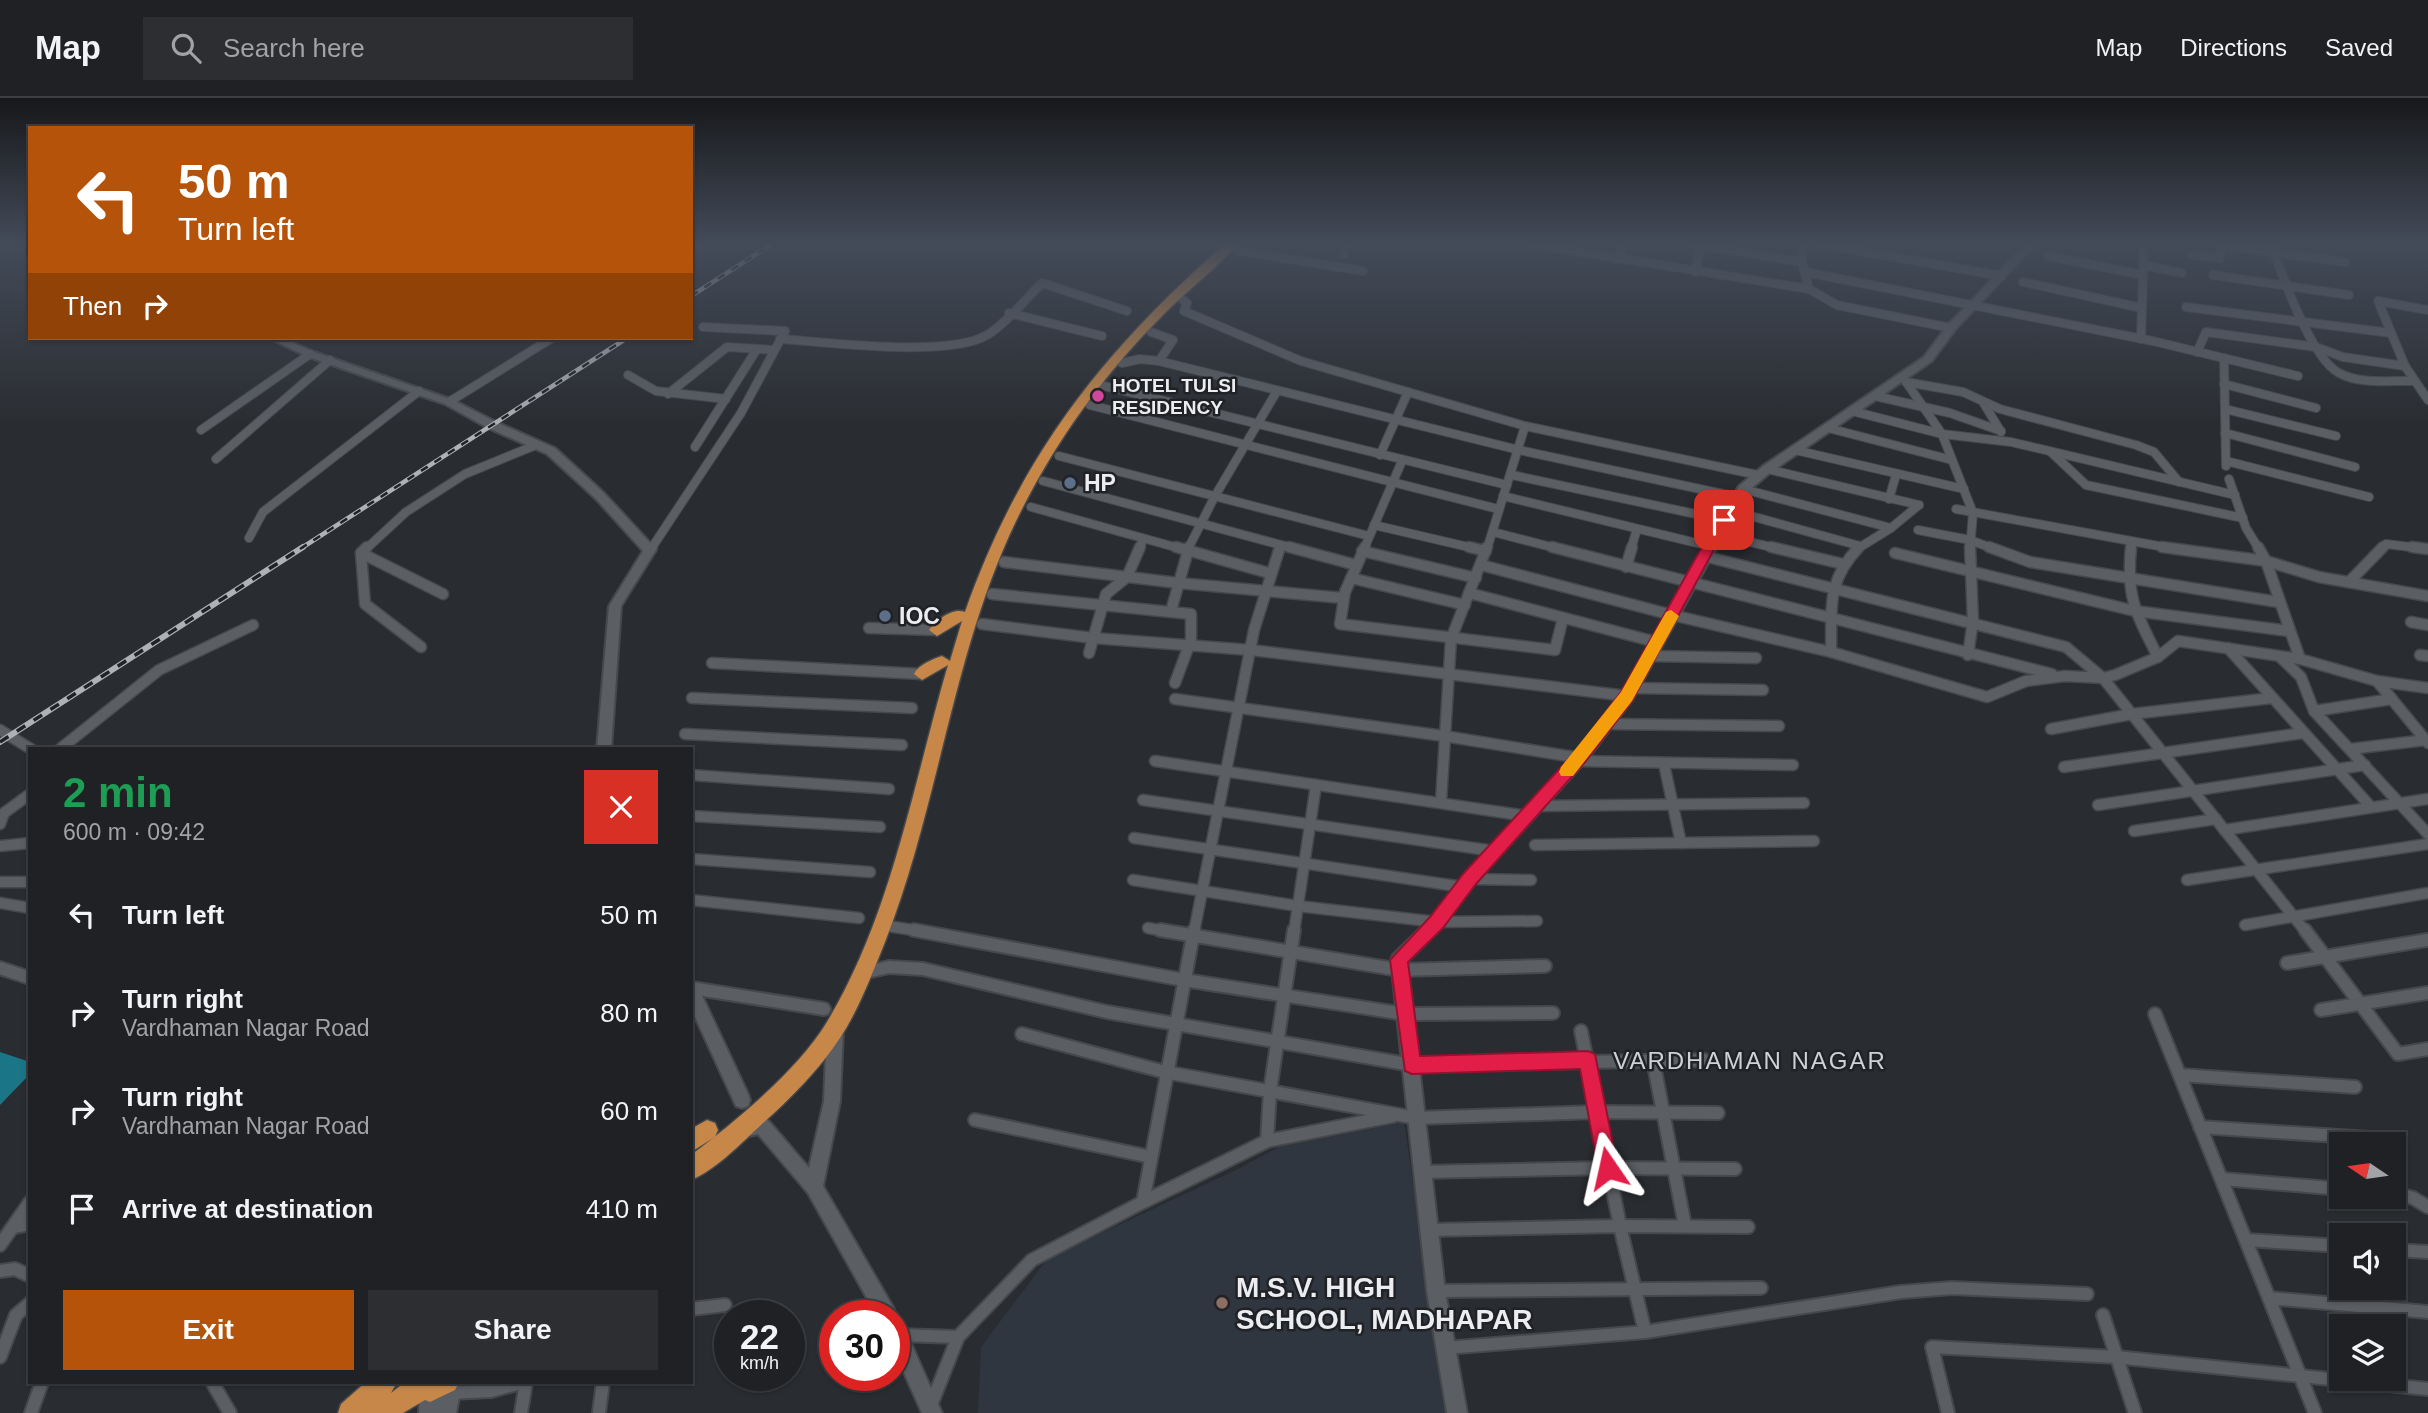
<!DOCTYPE html>
<html lang="en">
<head>
<meta charset="utf-8">
<style>
  :root { --surface:#1f2124; --page:#2c2e31; --text:#f1f3f6; --muted:#a1a3a6; --line:#3c3e41; --accent:#b45309 }
  body { margin:0; font-family:Helvetica,sans-serif; background:var(--page); color:var(--text); height:100vh; display:flex; flex-direction:column; font-size:26px; white-space:nowrap }
  * { box-sizing:border-box; margin:0 }
  p { font-size:23px; color:var(--muted) }
  .icon { flex:none; width:38px; height:38px; fill:none; stroke:currentColor; stroke-width:2; stroke-linecap:round; stroke-linejoin:round }
  .map { position:relative; flex:1; overflow:hidden }
  .panel { position:absolute; left:28px; top:649px; width:665px; height:637px; display:flex; flex-direction:column; background:var(--surface); border-radius:0px; box-shadow:0 2px 5px #0004,0 0 0 2px var(--line) }
  .panel>* { flex:none }
  .top-card { position:absolute; left:28px; top:28px; width:665px; height:214px; border-radius:0px; box-shadow:0 2px 5px #0004,0 0 0 2px var(--line); background:#b45309; color:#fff; overflow:hidden }
  .needle { width:46px; rotate:283deg }
  .fabs { position:absolute; left:2329px; top:1034px; display:grid; gap:14px }
  .fabs a { display:grid; place-items:center; width:77px; height:77px; border-radius:0px; background:var(--surface); box-shadow:0 2px 5px #0004,0 0 0 2px var(--line); font-size:35px }
  .speed { position:absolute; left:714px; top:1202px; display:flex; gap:14px; font-size:35px; font-weight:700; text-align:center }
  .speed>* { display:grid; place-content:center; width:91px; height:91px; border-radius:50%; background:var(--surface); box-shadow:0 2px 5px #0004,0 0 0 2px var(--line); line-height:1 }
  .speed small { font-size:18px; font-weight:400 }
  .speed .limit { border:10px solid #d22; background:#fff; color:#111 }
  .pin { position:absolute; display:grid; place-items:center; width:60px; height:60px; color:#fff; margin:-30px; border-radius:14px; box-shadow:0 4px 10px #0006 }
  .me { position:absolute; width:77px; margin:-38px; rotate:349deg; stroke-linejoin:round; filter:drop-shadow(0 0 5px #0008) }
  .turn { display:flex; align-items:center; gap:24px; height:147px; padding:0 35px; font-size:32px }
  .turn .icon { width:91px; height:91px; stroke-width:2.5 }
  .turn b { display:block; font-size:49px; line-height:60px }
  .then { display:flex; align-items:center; height:66px; padding:0 35px; background:#0003; gap:14px; font-size:26px }
  .round { display:grid; place-items:center; flex:none; width:74px; height:74px; border-radius:0px; background:var(--page) }
  .head { display:flex; align-items:center; justify-content:space-between; height:119px; padding:0 35px }
  h1 { font-size:42px; font-weight:600; line-height:52px; color:#1e9e55 }
  .cta { display:flex; gap:14px; margin-top:auto; padding:14px 35px }
  .cta a { flex:1; height:80px; border-radius:0px; background:var(--accent); color:#fff; font-size:28px; font-weight:600; line-height:80px; text-align:center }
  .cta a+a { background:var(--page); color:var(--text) }
  ul { padding:0; list-style:none }
  li { display:flex; align-items:center; gap:21px; height:98px; padding:0 35px }
  li div { flex:1 }
  li b { display:block; font-size:26px }
  li em { font-style:normal }
  header { display:flex; align-items:center; gap:42px; box-sizing:border-box; height:98px; padding:0 35px; background:var(--surface); border-bottom:2px solid var(--line) }
  header strong { font-size:33px }
  nav { display:flex; gap:38px; margin-inline-start:auto; font-size:24px }
  .search { width:490px; height:63px; background:var(--page); display:flex; align-items:center; gap:18px; box-sizing:border-box; padding:0 24px; border-radius:0px; color:var(--muted); font-size:26px }
  .map>svg:first-child { display:block }
  .built { fill:#30363f }
  .water { fill:#1a7687 }
  .lines { fill:none; stroke-linecap:round; stroke-linejoin:round }
  .street-far2-casing { stroke:#46484c; stroke-width:10 }
  .street-far1-casing { stroke:#46484c; stroke-width:13 }
  .street-casing { stroke:#46484c; stroke-width:16 }
  .secondary-casing { stroke:#46484c; stroke-width:4 }
  .highway-casing { stroke:#46484c; stroke-width:3 }
  .street-far2 { stroke:#5b5e63; stroke-width:8 }
  .street-far1 { stroke:#5b5e63; stroke-width:10 }
  .street { stroke:#5b5e63; stroke-width:12 }
  .secondary { fill:#5b5e63; fill-rule:evenodd }
  .highway { fill:#c68748; fill-rule:evenodd }
  .rail-far1-casing { stroke:#afb1b5; stroke-width:4.5 }
  .rail-casing { stroke:#afb1b5; stroke-width:6 }
  .rail-far1 { stroke:#202226; stroke-width:2.5; stroke-dasharray:8; stroke-linecap:butt }
  .rail { stroke:#202226; stroke-width:3.5; stroke-dasharray:10; stroke-linecap:butt }
  .route { fill:#e11d48; stroke:#92132f; stroke-width:2 }
  .slow { fill:#f59e0b }
  .hotel-dot { fill:#d1479c; stroke:#202226; stroke-width:2.5 }
  .service-dot { fill:#5c6f8a; stroke:#202226; stroke-width:2.5 }
  .education-dot { fill:#8d6e63; stroke:#202226; stroke-width:2.5 }
  .labels { text-anchor:middle; stroke-width:5; stroke-linejoin:round; paint-order:stroke }
  .far-poi-label { font-size:19px; font-weight:bold; fill:#ebedf0; stroke:#202226; text-anchor:start }
  .poi-label { font-size:23px; font-weight:bold; fill:#ebedf0; stroke:#202226; text-anchor:start }
  .neighbourhood-label { font-size:24px; letter-spacing:2px; fill:#ced2d7; stroke:#202226 }
  .near-poi-label { font-size:28px; font-weight:bold; fill:#ebedf0; stroke:#202226; text-anchor:start }
</style>
</head>
<body>
<header>
<strong>Map</strong>
<div class="search"><svg class="icon" aria-label="search" viewBox="0 0 24 24"><circle cx="10" cy="10" r="6"/><path d="M15 15l6 6"/></svg>Search here</div>
<nav><a>Map</a><a>Directions</a><a>Saved</a></nav>
</header>
<div class="map">
<svg width="2428" height="1315" viewBox="0 0 2428 1315">
  <rect width="100%" height="100%" fill="#292c30"/>
  <path class="built" d="M1404,1024L1447,1315H978L981,1249L1048,1160L1236,1072L1281,1048Z"/>
  <path class="water" d="M0,954L30,964V976L0,1007Z"/>
  <g class="lines">
    <defs>
      <g id="street-far2">
        <path d="M1531,146L1809,191L1837,207L1951,230"/>
        <path d="M1692,146L1802,164"/>
        <path d="M1803,146L1802,164L1809,191"/>
        <path d="M1820,146L2002,178"/>
        <path d="M2271,146C2282,177 2311,260 2339,275C2361,287 2392,282 2415,283"/>
        <path d="M691,153L701,146"/>
        <path d="M1239,153L1363,173"/>
        <path d="M1344,156L1345,146"/>
        <path d="M2191,156L2220,160L2221,147L2345,164"/>
        <path d="M2048,158L2143,177"/>
        <path d="M1617,161L1624,146"/>
        <path d="M2143,167L2182,175"/>
        <path d="M1696,174L1700,147"/>
        <path d="M1805,174L2153,243L2298,278"/>
        <path d="M2213,177L2349,197"/>
        <path d="M2023,184L2142,210"/>
        <path d="M1183,202L1187,205L1184,213L1301,263L1525,328L1758,377"/>
        <path d="M2186,209L2391,235"/>
        <path d="M2428,212L2378,203L2405,268L2428,302"/>
        <path d="M1009,215L1102,238"/>
        <path d="M1151,234L1173,242L1159,263"/>
        <path d="M780,241C827,244 949,260 987,237C1006,226 1026,200 1042,185L1127,213"/>
        <path d="M2141,241L2144,146"/>
        <path d="M2197,254L2206,234L2316,249L2343,259L2405,268"/>
        <path d="M2224,260L2226,368"/>
        <path d="M1122,265L1140,261L1159,263L1519,352L1737,399"/>
        <path d="M628,277L656,293L726,301"/>
        <path d="M1904,281L1942,336L1973,415L1970,451"/>
        <path d="M1906,284L1963,294L2000,311L2136,347L2154,354L2179,384"/>
        <path d="M2224,286L2316,310"/>
        <path d="M1104,288L1507,387"/>
        <path d="M668,296L727,249L774,252"/>
        <path d="M1875,298L1950,315L2001,333"/>
        <path d="M449,304L552,240"/>
        <path d="M1983,304L2001,334"/>
        <path d="M1090,307L1498,411"/>
        <path d="M2225,311L2336,338"/>
        <path d="M1852,313L1942,336L2011,344L2235,397"/>
        <path d="M1828,330L1952,362"/>
        <path d="M201,332L310,256"/>
        <path d="M2225,335L2355,369"/>
        <path d="M695,349L757,251"/>
        <path d="M1795,352L1964,391"/>
        <path d="M2051,354L2086,387L2243,420"/>
        <path d="M1380,357L1408,294"/>
        <path d="M1059,358L1369,438"/>
        <path d="M216,361L330,262"/>
        <path d="M2226,363L2369,399"/>
        <path d="M1767,371L1919,407"/>
        <path d="M1512,377L1724,422"/>
        <path d="M2229,381L2246,430L2259,451"/>
        <path d="M1043,383L1296,451"/>
        <path d="M1743,391L1891,430"/>
        <path d="M1503,398L1709,448"/>
        <path d="M1889,401L1896,377"/>
        <path d="M1031,409L1182,451"/>
        <path d="M1956,411L2175,451"/>
        <path d="M1729,412L1860,448"/>
        <path d="M1374,427L1477,451"/>
        <path d="M1918,432L1970,442L1994,451"/>
        <path d="M1493,434L1559,451"/>
        <path d="M1716,436L1779,451"/>
        <path d="M249,440L263,414L419,293"/>
        <path d="M366,451L406,414L465,376L536,347"/>
        <path d="M651,451L741,315L785,233L703,229"/>
        <path d="M1139,451L1143,442"/>
        <path d="M1188,451L1215,398L1277,293"/>
        <path d="M1280,451L1281,447"/>
        <path d="M1364,451L1402,363"/>
        <path d="M1487,451L1525,328"/>
        <path d="M1631,451L1637,431"/>
        <path d="M1857,451L1891,430L1919,407"/>
        <path d="M2131,451V445"/>
        <path d="M2381,451L2386,446L2427,451"/>
      </g>
      <g id="street-far1">
        <path d="M367,449L361,455L365,506L421,549"/>
        <path d="M1176,449L1269,475"/>
        <path d="M1289,449L1356,467"/>
        <path d="M1365,449L1345,494L1340,526L1555,552L1563,520"/>
        <path d="M1469,449L1486,453"/>
        <path d="M1552,449L2052,576"/>
        <path d="M1771,449L1843,466"/>
        <path d="M1989,449L2030,464L2278,504"/>
        <path d="M2131,449C2126,500 2136,515 2158,559"/>
        <path d="M2162,449L2266,463L2319,479L2428,498"/>
        <path d="M2258,449L2266,463L2300,561"/>
        <path d="M2412,449L2428,451"/>
        <path d="M650,452L652,449"/>
        <path d="M1362,453L1476,480"/>
        <path d="M361,455L443,496"/>
        <path d="M1895,455L2135,513L2289,533"/>
        <path d="M1704,458L2066,549L2103,580L2306,834"/>
        <path d="M1004,464L1178,485L1343,500"/>
        <path d="M1481,467L1672,517L1831,554L1987,599L2026,583L2065,578L2103,580L2115,577L2158,559L2178,543L2300,561L2377,583L2428,590"/>
        <path d="M1626,469L1632,449"/>
        <path d="M1351,480L1465,507"/>
        <path d="M2349,484L2383,449"/>
        <path d="M1469,495L1656,544"/>
        <path d="M992,496L1191,516V542L1175,585"/>
        <path d="M1171,513L1189,449"/>
        <path d="M2411,524L2428,527"/>
        <path d="M982,526L1093,540L1251,552L1627,598"/>
        <path d="M869,530L937,532"/>
        <path d="M2228,550L2371,709"/>
        <path d="M1831,554C1832,509 1826,484 1859,449"/>
        <path d="M1089,555L1106,496L1127,479L1140,449"/>
        <path d="M1968,557L1973,523L1970,449"/>
        <path d="M2420,557L2428,558"/>
        <path d="M1649,558L1756,560"/>
        <path d="M2279,558L2301,579L2314,613L2428,736"/>
        <path d="M712,565L922,576"/>
        <path d="M2377,583L2428,645"/>
        <path d="M1631,590L1763,592"/>
        <path d="M692,600L912,610"/>
        <path d="M1175,601L1444,638L1580,660"/>
        <path d="M2314,613L2392,601"/>
        <path d="M1606,626L1779,628"/>
        <path d="M2051,631L2132,616L2272,600"/>
        <path d="M0,632L31,651"/>
        <path d="M685,636L902,647"/>
        <path d="M60,651L159,572L253,527"/>
        <path d="M2350,651L2426,642"/>
        <path d="M1155,663L1527,718"/>
        <path d="M1576,663L1793,667"/>
        <path d="M1664,666L1681,745"/>
        <path d="M2064,669L2303,635"/>
        <path d="M691,677L889,691"/>
        <path d="M1143,702L1494,753"/>
        <path d="M1441,704L1451,541L1487,449"/>
        <path d="M2098,707L2365,667"/>
        <path d="M1536,708L1804,705"/>
        <path d="M691,718L880,729"/>
        <path d="M0,726L4,715L30,696"/>
        <path d="M2224,732L2428,701"/>
        <path d="M2134,733L2216,721"/>
        <path d="M1134,740L1463,789"/>
        <path d="M1535,747L1814,743"/>
        <path d="M0,748L30,745"/>
        <path d="M691,761L870,774"/>
        <path d="M1470,781L1531,782"/>
        <path d="M1133,782L1298,808L1437,824L1537,823"/>
        <path d="M2187,782L2428,746"/>
        <path d="M0,784H30"/>
        <path d="M691,802L859,820"/>
        <path d="M0,805L30,810"/>
        <path d="M881,827L926,834"/>
        <path d="M2245,827L2428,795"/>
        <path d="M1148,830L1170,834"/>
        <path d="M1194,834L1254,532L1280,449"/>
        <path d="M1294,834L1316,687"/>
      </g>
      <g id="street">
        <path d="M914,832L1184,882L1405,916L1553,915"/>
        <path d="M1160,832L1400,872L1545,868"/>
        <path d="M2305,832L2398,956L2428,951"/>
        <path d="M2287,865L2428,842"/>
        <path d="M0,870L30,880"/>
        <path d="M862,875L889,869L923,871L1107,914L1412,967L1704,962"/>
        <path d="M691,890L824,911"/>
        <path d="M2321,912L2428,895"/>
        <path d="M2155,916L2315,1315"/>
        <path d="M1581,933L1620,1128L1645,1234"/>
        <path d="M1022,936L1165,974L1416,1020L1597,1014L1718,1015"/>
        <path d="M1653,962L1685,1128"/>
        <path d="M2180,977L2355,989"/>
        <path d="M975,1022L1151,1059"/>
        <path d="M2200,1029L2384,1041"/>
        <path d="M1267,1043L1270,993L1294,832"/>
        <path d="M1422,1074L1608,1070L1735,1071"/>
        <path d="M2222,1081L2342,1091"/>
        <path d="M2394,1095L2413,1100L2428,1109"/>
        <path d="M1143,1104L1194,832"/>
        <path d="M13,1129L30,1126"/>
        <path d="M1429,1132L1620,1128L1748,1129"/>
        <path d="M2246,1142L2342,1148"/>
        <path d="M0,1147L30,1104"/>
        <path d="M2394,1152L2428,1154"/>
        <path d="M0,1173L15,1171L30,1178"/>
        <path d="M1436,1193L1761,1190"/>
        <path d="M2269,1200L2428,1214"/>
        <path d="M691,1211L725,1207"/>
        <path d="M2103,1217L2135,1315"/>
        <path d="M898,1237L958,1239L1032,1162L1143,1104L1267,1043L1393,1018"/>
        <path d="M1445,1250L1645,1234L1901,1194L1952,1190L2087,1196"/>
        <path d="M0,1259L16,1217L30,1205"/>
        <path d="M212,1284L230,1315"/>
        <path d="M450,1295L491,1293L524,1284"/>
        <path d="M931,1307L958,1239"/>
        <path d="M31,1315L42,1284"/>
        <path d="M521,1315L526,1284"/>
        <path d="M599,1315L603,1284"/>
        <path d="M1948,1315L1932,1249L2116,1259L2428,1291"/>
      </g>
      <g id="secondary">
        <path d="M2026,146H2036L1955,232L1932,263L1771,374L1748,393L1632,602L1585,664L1475,785L1442,829L1407,864L1445,1193L1467,1315H1447L1427,1193L1391,862L1393,857L1432,819L1465,777L1575,656L1622,594L1739,388L1763,368L1924,259L1947,228Z"/>
        <path d="M269,240H282L314,254L453,302L496,324L555,350L604,395L654,449L656,452L621,508L611,651H597L609,508L643,453L596,401L547,356L488,330L445,306L306,258Z"/>
        <path d="M691,885L697,887L748,996L750,1002L748,1008L742,1010L736,1008L691,910Z"/>
        <path d="M835,924L841,926L843,931L840,1003L823,1088L894,1211L895,1221L901,1223L942,1315H922L894,1252V1218H877L808,1095L758,1036L745,1039L739,1037L736,1031L739,1025C748,1022 758,1018 767,1021L809,1070L824,1003L827,931L829,926Z"/>
        <path d="M443,1284H462L456,1315H419L420,1292L423,1285H437L440,1292L439,1302Z"/>
      </g>
      <g id="highway">
        <path d="M1225,146H1238C1215,172 1185,194 1161,219C1102,278 1053,347 1016,423C952,556 939,707 885,844C872,876 859,911 840,940C819,972 790,1001 761,1027C741,1045 717,1071 691,1082V1057C735,1024 799,971 827,924C892,816 913,687 948,567L922,582L914,576C918,567 933,561 942,558L950,563L962,523L937,538L929,532C936,522 953,509 965,514C1020,358 1102,254 1225,146Z"/>
        <path d="M707,1022L715,1025L718,1032L715,1039L691,1054V1031Z"/>
        <path d="M366,1284H397L391,1295L405,1284H459L455,1292L430,1304L425,1302L403,1315H338L341,1306Z"/>
      </g>
    </defs>
    <use href="#street-far2" class="street-far2-casing"/>
    <use href="#street-far1" class="street-far1-casing"/>
    <use href="#street" class="street-casing"/>
    <use href="#secondary" class="secondary-casing"/>
    <use href="#highway" class="highway-casing"/>
    <use href="#street-far2" class="street-far2"/>
    <use href="#street-far1" class="street-far1"/>
    <use href="#street" class="street"/>
    <use href="#secondary" class="secondary"/>
    <use href="#highway" class="highway"/>
    <defs>
      <g id="rail-far1">
        <path d="M691,198L772,146"/>
        <path d="M300,451L627,240"/>
      </g>
      <path id="rail" d="M0,644L303,449"/>
    </defs>
    <use href="#rail-far1" class="rail-far1-casing"/>
    <use href="#rail" class="rail-casing"/>
    <use href="#rail-far1" class="rail-far1"/>
    <use href="#rail" class="rail"/>
  </g>
  <linearGradient id="sky" x2="0" y2="1"><stop stop-color="#17181a"/><stop offset="0.44" stop-color="#434b59"/><stop offset="1" stop-color="#434b59" stop-opacity="0"/></linearGradient>
  <rect width="2428" height="330" fill="url(#sky)"/>
  <path class="route" d="M1724,417L1730,422L1632,603L1585,664L1476,786L1443,830L1408,864L1420,958L1588,953L1595,956L1618,1070L1615,1077L1608,1080L1601,1077L1598,1070L1580,971L1412,976L1405,973L1390,862L1430,819L1463,776L1574,655L1621,594L1717,422Z"/>
  <path class="slow" d="M1671,512L1679,518L1632,603L1573,678H1561L1559,674L1561,669L1621,594L1666,514Z"/>
  <circle class="hotel-dot" cx="1098" cy="298" r="7"/>
  <g class="service-dot">
    <circle cx="1070" cy="385" r="7"/>
    <circle cx="885" cy="518" r="7"/>
  </g>
  <circle class="education-dot" cx="1222" cy="1205" r="7"/>
  <g class="labels">
    <g class="far-poi-label">
      <text x="1112" y="294">HOTEL TULSI<tspan x="1112" dy="22">RESIDENCY</tspan></text>
    </g>
    <g class="poi-label">
      <text x="1084" y="393">HP</text>
      <text x="899" y="526">IOC</text>
    </g>
    <g class="neighbourhood-label">
      <text x="1750" y="971">VARDHAMAN NAGAR</text>
    </g>
    <g class="near-poi-label">
      <text x="1236" y="1199">M.S.V. HIGH<tspan x="1236" dy="32">SCHOOL, MADHAPAR</tspan></text>
    </g>
  </g>
</svg>
<div class="fabs">
<a><svg class="needle" viewBox="-14 -14 28 28"><path d="M0-13l5 13h-10z" fill="#e53935"/><path d="M0 13l5-13h-10z" fill="#a1a3a6"/></svg></a>
<a><svg class="icon" aria-label="sound" viewBox="0 0 24 24"><path d="M4 9h4l5-4v14l-5-4H4zM17 9q2 3 0 6"/></svg></a>
<a><svg class="icon" aria-label="layers" viewBox="0 0 24 24"><path d="M12 4l9 5-9 5-9-5zM3 14l9 5 9-5"/></svg></a>
</div>
<div class="speed"><div>22<small>km/h</small></div><div class="limit">30</div></div>
<div class="pin" style="left:1724px;top:422px;background:#d93025"><svg class="icon" aria-label="arrive" viewBox="0 0 24 24"><path d="M6 21V4h12l-3 4 3 4H6"/></svg></div>
<svg class="me" style="left:1608px;top:1070px" viewBox="-20 -20 40 40"><path d="M0-17L14 15 0 8-14 15z" fill="#e11d48" stroke="#fff" stroke-width="4"/></svg>
<div class="top-card">
<div class="turn"><svg class="icon" aria-label="left" viewBox="0 0 24 24"><path d="M17 20v-9H6M10 6l-5 5 5 5"/></svg><div><b>50 m</b>Turn left</div></div>
<div class="then">Then<svg class="icon" aria-label="right" viewBox="0 0 24 24"><path d="M7 20v-9h11M14 6l5 5-5 5"/></svg></div>
</div>
<section class="panel">
<div class="head"><div><h1>2 min</h1><p>600 m · 09:42</p></div><a class="round" style="background:#d93025;color:#fff"><svg class="icon" aria-label="close" viewBox="0 0 24 24"><path d="M6 6l12 12M18 6L6 18"/></svg></a></div>
<ul>
<li><svg class="icon" aria-label="left" viewBox="0 0 24 24"><path d="M17 20v-9H6M10 6l-5 5 5 5"/></svg><div><b>Turn left</b></div><em>50 m</em></li>
<li><svg class="icon" aria-label="right" viewBox="0 0 24 24"><path d="M7 20v-9h11M14 6l5 5-5 5"/></svg><div><b>Turn right</b><p>Vardhaman Nagar Road</p></div><em>80 m</em></li>
<li><svg class="icon" aria-label="right" viewBox="0 0 24 24"><path d="M7 20v-9h11M14 6l5 5-5 5"/></svg><div><b>Turn right</b><p>Vardhaman Nagar Road</p></div><em>60 m</em></li>
<li><svg class="icon" aria-label="arrive" viewBox="0 0 24 24"><path d="M6 21V4h12l-3 4 3 4H6"/></svg><div><b>Arrive at destination</b></div><em>410 m</em></li>
</ul>
<div class="cta"><a>Exit</a><a>Share</a></div>
</section>
</div>
</body>
</html>
